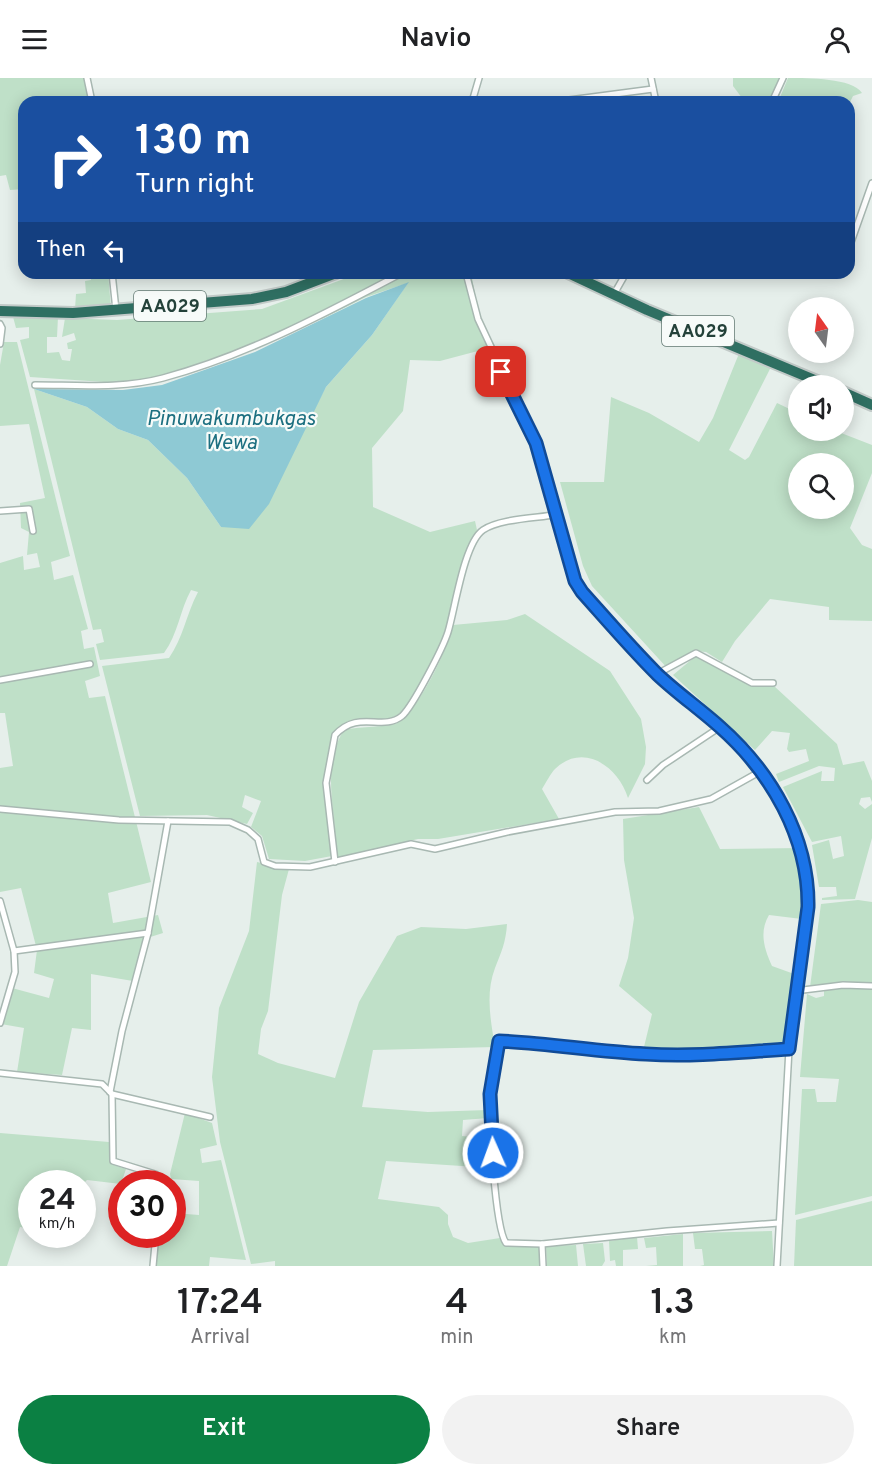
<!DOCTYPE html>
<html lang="en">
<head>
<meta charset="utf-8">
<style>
  :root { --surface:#fff; --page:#f2f2f2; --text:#202124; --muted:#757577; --accent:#0b8043 }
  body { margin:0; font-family:Overpass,sans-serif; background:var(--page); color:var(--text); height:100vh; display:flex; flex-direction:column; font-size:22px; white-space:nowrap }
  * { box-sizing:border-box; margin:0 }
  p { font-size:20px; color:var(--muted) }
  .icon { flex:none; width:33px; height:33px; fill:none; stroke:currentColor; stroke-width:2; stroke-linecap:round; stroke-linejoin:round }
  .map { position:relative; height:1188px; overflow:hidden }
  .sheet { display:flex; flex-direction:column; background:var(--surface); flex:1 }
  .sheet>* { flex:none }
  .guide { position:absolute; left:18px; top:18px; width:837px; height:183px; border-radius:18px; box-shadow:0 3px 15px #0003; background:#1a4fa0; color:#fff; overflow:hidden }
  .needle { width:39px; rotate:346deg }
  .tools { position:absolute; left:788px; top:219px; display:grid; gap:12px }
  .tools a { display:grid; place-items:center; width:66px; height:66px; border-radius:50%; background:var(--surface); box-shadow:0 3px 15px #0003; font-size:30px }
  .speed { position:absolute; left:18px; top:1092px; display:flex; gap:12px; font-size:30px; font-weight:700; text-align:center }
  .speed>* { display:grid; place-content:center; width:78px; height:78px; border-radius:50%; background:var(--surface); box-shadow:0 3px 15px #0003; line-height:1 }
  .speed small { font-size:15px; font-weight:400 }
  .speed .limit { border:9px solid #d22; background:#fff; color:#111 }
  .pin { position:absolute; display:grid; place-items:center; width:51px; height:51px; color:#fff; margin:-26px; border-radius:12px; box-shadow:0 3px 9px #0006 }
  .me { position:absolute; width:66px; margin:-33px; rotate:358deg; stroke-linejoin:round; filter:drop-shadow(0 0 4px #0008) }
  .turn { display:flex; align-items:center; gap:21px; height:126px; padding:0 18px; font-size:27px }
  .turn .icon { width:78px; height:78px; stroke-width:2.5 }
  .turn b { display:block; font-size:42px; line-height:51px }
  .then { display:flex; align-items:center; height:57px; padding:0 18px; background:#0003; gap:12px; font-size:22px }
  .eta { display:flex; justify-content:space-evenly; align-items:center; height:102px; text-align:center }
  .eta b { font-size:36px; font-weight:600; line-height:42px }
  .button { display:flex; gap:12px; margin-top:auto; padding:12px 18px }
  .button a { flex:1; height:69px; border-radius:36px; background:var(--accent); color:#fff; font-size:24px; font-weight:600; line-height:69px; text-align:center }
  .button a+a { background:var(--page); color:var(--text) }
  header { display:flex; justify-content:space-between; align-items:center; height:78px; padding:0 18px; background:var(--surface); font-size:27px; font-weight:600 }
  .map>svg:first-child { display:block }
  .green { fill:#bfe0c8; fill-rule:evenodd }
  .water { fill:#8ec9d4 }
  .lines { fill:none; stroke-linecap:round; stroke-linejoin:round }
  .street-casing { stroke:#a8b8b2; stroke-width:8 }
  .highway-casing { stroke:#c2cac8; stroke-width:14 }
  .street { stroke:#fff; stroke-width:5 }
  .highway { stroke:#2f6f62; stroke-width:10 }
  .route-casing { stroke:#114b97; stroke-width:15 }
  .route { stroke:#1a73e8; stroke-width:10 }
  .labels { text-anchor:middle; stroke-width:4.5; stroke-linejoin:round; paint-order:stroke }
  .shield { fill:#f7fbf9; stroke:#637a73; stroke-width:1.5 }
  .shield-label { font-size:18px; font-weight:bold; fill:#24423a }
  .water-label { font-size:21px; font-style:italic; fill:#1c6f80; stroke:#f7fbf9 }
</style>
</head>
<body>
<header><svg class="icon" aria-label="menu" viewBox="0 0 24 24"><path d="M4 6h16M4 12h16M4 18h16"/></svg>Navio<svg class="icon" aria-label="person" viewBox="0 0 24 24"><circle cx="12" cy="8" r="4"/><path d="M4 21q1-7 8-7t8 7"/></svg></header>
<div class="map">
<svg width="872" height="1188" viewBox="0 0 872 1188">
  <rect width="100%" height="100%" fill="#e6efeb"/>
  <g class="green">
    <path d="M0,0H84L90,24H24V111L10,112L6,97L0,98Z"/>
    <path d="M733,0H781L769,24H745L733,8Z"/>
    <path d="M788,0C809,0 852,0 862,15L853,18L849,26L778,24Z"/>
    <path d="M91,195H108L111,230L75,231L76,216L86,215L85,203L91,202Z"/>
    <path d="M360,195H397L280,257L162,298L119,305L30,299L20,262L29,260V249L16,250L12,235L58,239L57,259H47V275L59,274L62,282L70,283L72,271H68L67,265L76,262L74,255L62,259L65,240L117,242L262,231Z"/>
    <path d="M404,195H471L479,236L493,269L440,283L410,282L403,333L372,370L373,429L430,454L475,443L477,452L466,477L446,555L409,626L399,636L389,641L348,643L333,656L324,703L332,755V778L305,783L269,781L262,758L251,749L261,723L245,717L242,729L253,735L247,746L207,737L140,738L102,588L169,580C183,560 186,537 198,514L191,512C180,532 178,556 164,575L100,582L96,566L104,564L101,551L93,552L34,311L87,329L118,351L148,362L187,400L221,449L296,366L326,309L372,257L408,205L366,219L320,242L324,237Z"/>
    <path d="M4,264H17L70,478L51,484L54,502L73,497L88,551L81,553L84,571L94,569L100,598L85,603L89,620L105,618L151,804L108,815L113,845L158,837L163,855L144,861L133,903L91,896V952L72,950L62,997L17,994L24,950L1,946L12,910L49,920L54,901L34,895L37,872L21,810L0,814V690L13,688L5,635H0V485L23,478L24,492L40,489L37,475L27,477L29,454L21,450L20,425L45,420L29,346L0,348V287Z"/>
    <path d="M740,273L772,287L729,372L745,382L749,379L777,325L798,335V352L836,353L872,367V395L850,450L862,467L872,471V543L829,542V529L770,521L735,563L722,584L706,574L694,573L669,592L592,508L583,488L560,404H604L611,319L649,335L699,364L713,340ZM798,386H843V430H798Z"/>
    <path d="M525,536L610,593L641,641L646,669L645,686L628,720C618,688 583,664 555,691C550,696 546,705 542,711L559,741L438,761H418L336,780C338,738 319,690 344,652C360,648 378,650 395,646C415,640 450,567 453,547L507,542Z"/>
    <path d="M697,577L751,607L774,608L837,666L843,687L864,683L872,703V724L870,719L861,720L859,726L865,731L872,726V760L855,821L822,822V820L837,818L836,809H819L812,767L829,762L833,781L844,778L841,758L812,764L783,709L822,693L821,703H834L835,690L819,688L779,704L776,696L809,683L806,671L789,674L787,671L790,655L772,653L755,672L673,597Z"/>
    <path d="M699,729L720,771L802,770L813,800L810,842L769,837C759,854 764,870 772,888L797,897L798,918L792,969L683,974L643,973L652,936L619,908L628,880L634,840L624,782L623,741Z"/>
    <path d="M257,784L289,791L282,817L268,933L261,951L258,976L278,985L335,1000L359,924L397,858L421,849L466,851L507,846C506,864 501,875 495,890C485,916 491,944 495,969L373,972L362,1029L428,1034L488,1032V1040L463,1042L462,1058L473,1059L480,1047L490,1051L492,1090L386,1083L378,1121L439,1129L448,1137V1146L453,1159L468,1165L500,1160L504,1167L540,1168L541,1188H275V1183L251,1186L220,1064L212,999L219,930L249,853Z"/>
    <path d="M858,822L872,824V906H819L810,909L821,826Z"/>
    <path d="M843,908L872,909V1118L795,1137L802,1011H815L817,1024H836L839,1001L800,999L807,916L816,920L824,918V911Z"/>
    <path d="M185,1035L212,1045L217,1067L200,1071L202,1085L221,1082L246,1182L210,1179L209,1188H156L159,1157L172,1156L173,1135L199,1137V1103L171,1101L170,1096Z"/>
    <path d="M0,1055L109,1064L111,1086L126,1091L121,1106L87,1102L83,1106H32L31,1151L20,1149L7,1188H0Z"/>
    <path d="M872,1123V1188H794L796,1142Z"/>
    <path d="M772,1153L774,1188H700L704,1187L702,1171H695L693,1155Z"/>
    <path d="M683,1156V1188H646L657,1187L656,1169L646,1170L644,1160Z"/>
    <path d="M637,1159L638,1171L623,1172V1188H616L615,1182L610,1183L609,1163Z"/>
    <path d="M603,1165L605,1183L602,1188H586L583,1166Z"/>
    <path d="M576,1167L578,1188H547L546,1168Z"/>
  </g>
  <path class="water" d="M409,204L372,257L326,309L269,426L249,451L221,449L187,400L148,362L118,351L87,329L34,311L123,312L162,307L255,274L366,220Z"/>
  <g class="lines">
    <defs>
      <g id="street">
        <path d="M87,0L92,24"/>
        <path d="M651,0L656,24"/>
        <path d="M472,24L479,0"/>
        <path d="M554,24L653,11"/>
        <path d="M772,24L783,0"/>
        <path d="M849,170L872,105"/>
        <path d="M112,195L116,232"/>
        <path d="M466,195L478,241L536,365L575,503L582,515C607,541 631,570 657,596C682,620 713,639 737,665C779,709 809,767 808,829L789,971L777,1188"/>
        <path d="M614,216L626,195"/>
        <path d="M0,246L2,250L0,266"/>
        <path d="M35,307C77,307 122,311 163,300C248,277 324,236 402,195"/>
        <path d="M0,433L29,431L33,453"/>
        <path d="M657,596L696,575L752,605H773"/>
        <path d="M0,602L90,586"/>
        <path d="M647,702L663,687L720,649"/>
        <path d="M0,731L119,742L230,744L248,752L258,761L264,784L275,788L310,789L411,766L435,771L507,754L615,734L659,733L711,721L761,693"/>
        <path d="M335,784L326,705L335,657C359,631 382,654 402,638C413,628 443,570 448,554C455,531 464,465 483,452C499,441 535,440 554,437"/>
        <path d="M0,823L14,873L15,894L0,945"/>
        <path d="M14,873L148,855"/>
        <path d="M795,913L843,907L872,908"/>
        <path d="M0,995L102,1006L112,1016L113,1083L155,1096L160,1099L162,1106"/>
        <path d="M110,1014L122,953L148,855L168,743"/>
        <path d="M112,1016L210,1039"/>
        <path d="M779,1145L667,1153L542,1166L506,1165C495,1150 488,1035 491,1014C493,997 496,980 499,963C549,965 597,974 646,976C694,979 741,974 789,971"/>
        <path d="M542,1166L543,1188"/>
        <path d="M153,1188L156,1156"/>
      </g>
      <g id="highway">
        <path d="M568,195L647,232L829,308"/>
        <path d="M0,233L73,235L252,221L286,214L336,195"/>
        <path d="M843,314L872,327"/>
      </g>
    </defs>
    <use href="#street" class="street-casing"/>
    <use href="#highway" class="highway-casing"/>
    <use href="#street" class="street"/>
    <use href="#highway" class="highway"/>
  </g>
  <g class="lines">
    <defs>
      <path id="route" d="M493,1075L490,1016L499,963C549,965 597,974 646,976C694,979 741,974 789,971L808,829C809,759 771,694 720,649C700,631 677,615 657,596C631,570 607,542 582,514L575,503L536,365L501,294"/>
    </defs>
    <use href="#route" class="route-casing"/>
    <use href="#route" class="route"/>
  </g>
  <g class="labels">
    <g class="shield">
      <rect x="134" y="213" width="72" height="30" rx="4.5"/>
      <rect x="662" y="238" width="72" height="30" rx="4.5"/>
    </g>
    <g class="shield-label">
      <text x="170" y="234">AA029</text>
      <text x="698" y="259">AA029</text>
    </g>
    <g class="water-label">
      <text x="231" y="347">Pinuwakumbukgas<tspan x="231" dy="24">Wewa</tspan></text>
    </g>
  </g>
</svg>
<div class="tools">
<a><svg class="needle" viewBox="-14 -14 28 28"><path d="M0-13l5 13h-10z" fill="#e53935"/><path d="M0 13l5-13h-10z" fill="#757577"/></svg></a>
<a><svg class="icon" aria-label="sound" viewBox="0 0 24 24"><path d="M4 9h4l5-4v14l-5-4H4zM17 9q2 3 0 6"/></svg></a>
<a><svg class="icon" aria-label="search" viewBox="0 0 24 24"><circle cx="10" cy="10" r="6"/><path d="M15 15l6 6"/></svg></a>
</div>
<div class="speed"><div>24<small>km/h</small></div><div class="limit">30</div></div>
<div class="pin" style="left:501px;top:294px;background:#d93025"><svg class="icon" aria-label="arrive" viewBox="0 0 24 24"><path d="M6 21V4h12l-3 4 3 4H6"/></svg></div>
<svg class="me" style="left:493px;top:1075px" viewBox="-20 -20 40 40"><circle r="17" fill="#1a73e8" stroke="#fff" stroke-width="3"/><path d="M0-11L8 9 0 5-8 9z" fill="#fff"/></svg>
<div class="guide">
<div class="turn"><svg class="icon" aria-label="right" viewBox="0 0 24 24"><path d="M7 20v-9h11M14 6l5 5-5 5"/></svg><div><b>130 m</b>Turn right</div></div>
<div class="then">Then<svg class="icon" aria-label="left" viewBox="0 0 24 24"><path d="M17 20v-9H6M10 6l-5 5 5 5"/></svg></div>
</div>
</div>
<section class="sheet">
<div class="eta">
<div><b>17:24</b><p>Arrival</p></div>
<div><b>4</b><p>min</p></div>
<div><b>1.3</b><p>km</p></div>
</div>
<div class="button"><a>Exit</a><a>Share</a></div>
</section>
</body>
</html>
